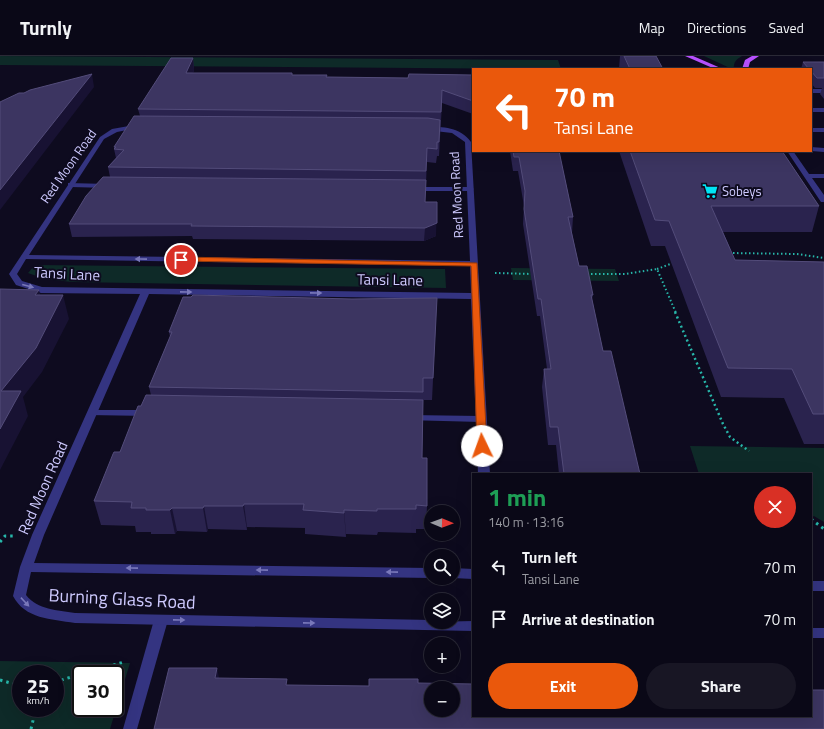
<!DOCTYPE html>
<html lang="en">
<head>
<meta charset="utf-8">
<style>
  :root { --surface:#0a0817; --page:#181624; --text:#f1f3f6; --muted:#999aa1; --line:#2a2936; --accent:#ea580c }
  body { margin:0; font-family:"Titillium Web",sans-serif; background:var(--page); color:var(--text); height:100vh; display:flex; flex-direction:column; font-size:15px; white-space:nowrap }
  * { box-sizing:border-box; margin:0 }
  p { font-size:13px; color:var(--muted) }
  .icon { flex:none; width:22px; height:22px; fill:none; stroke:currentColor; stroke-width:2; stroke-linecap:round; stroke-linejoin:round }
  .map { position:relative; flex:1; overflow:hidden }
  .panel { position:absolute; left:472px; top:417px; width:340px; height:244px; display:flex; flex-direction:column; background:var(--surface); border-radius:0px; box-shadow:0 4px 16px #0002,0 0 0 1px var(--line) }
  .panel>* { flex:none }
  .guide { position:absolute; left:472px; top:12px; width:340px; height:84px; border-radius:0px; box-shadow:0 4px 16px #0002,0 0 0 1px var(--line); background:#ea580c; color:#fff; overflow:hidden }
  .needle { width:26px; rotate:91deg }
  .fabs { position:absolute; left:424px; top:449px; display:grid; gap:8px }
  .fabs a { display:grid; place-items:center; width:36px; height:36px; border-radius:50%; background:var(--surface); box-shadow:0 4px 16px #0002,0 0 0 1px var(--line); font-size:20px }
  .speed { position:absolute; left:12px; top:609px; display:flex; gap:8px; font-size:20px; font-weight:700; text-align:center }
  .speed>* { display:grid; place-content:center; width:52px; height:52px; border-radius:50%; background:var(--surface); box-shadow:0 4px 16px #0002,0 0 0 1px var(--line); line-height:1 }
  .speed small { font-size:10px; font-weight:400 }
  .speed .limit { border:2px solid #111; border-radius:6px; background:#fff; color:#111 }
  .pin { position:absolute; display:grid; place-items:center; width:34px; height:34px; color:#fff; margin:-17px; border:2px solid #fff; border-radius:50%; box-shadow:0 1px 4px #0007 }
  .me { position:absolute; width:44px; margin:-22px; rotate:357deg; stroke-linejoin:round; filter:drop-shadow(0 0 3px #0008) }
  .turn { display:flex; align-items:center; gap:14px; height:84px; padding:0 16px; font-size:18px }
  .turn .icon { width:52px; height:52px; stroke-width:2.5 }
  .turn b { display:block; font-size:28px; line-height:34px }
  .round { display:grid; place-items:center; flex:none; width:42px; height:42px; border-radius:21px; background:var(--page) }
  .head { display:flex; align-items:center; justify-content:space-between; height:68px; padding:0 16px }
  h1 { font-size:24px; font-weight:700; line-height:30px; color:#1e9e55 }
  .primary-button { display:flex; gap:8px; margin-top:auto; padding:8px 16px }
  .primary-button a { flex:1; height:46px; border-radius:24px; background:var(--accent); color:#fff; font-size:16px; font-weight:700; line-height:46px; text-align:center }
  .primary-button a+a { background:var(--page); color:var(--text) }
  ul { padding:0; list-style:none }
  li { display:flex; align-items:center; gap:12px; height:52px; padding:0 16px }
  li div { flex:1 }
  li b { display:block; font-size:15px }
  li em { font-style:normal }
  header { display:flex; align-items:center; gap:24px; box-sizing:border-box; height:56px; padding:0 20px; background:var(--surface); border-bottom:1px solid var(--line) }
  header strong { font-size:19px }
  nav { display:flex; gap:22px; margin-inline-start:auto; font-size:14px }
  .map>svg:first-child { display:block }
  .green { fill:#0e2a28; fill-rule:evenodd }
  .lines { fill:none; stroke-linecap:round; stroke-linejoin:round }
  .path-far2 { stroke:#27b6a9; stroke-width:2; stroke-dasharray:1.5 2.5; stroke-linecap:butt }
  .path-far1 { stroke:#27b6a9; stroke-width:2.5; stroke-dasharray:2 3; stroke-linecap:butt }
  .path { stroke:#27b6a9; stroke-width:3; stroke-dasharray:2.5 4; stroke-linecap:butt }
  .service { fill:#343481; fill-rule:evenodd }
  .minor { fill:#343481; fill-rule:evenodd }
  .primary { fill:#b851ff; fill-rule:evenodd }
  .wall { fill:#2a234e }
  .shaded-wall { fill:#181233 }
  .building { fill:#3c3561; stroke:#534c7a; fill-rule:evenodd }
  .oneway { fill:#7978ba }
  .route { fill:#ea580c; stroke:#983908 }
  .labels { text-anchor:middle; stroke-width:4; stroke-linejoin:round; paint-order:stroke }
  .far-street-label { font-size:13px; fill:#cecaff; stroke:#0e0b1f }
  .far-poi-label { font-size:13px; fill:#cecaff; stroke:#0e0b1f; text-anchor:start }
  .street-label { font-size:15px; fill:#cecaff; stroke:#0e0b1f }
  .near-street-label { font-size:18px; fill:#cecaff; stroke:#0e0b1f }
</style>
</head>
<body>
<header>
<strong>Turnly</strong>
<nav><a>Map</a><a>Directions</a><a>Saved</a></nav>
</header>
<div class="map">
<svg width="824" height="673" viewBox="0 0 824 673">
  <rect width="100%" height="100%" fill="#0e0b1f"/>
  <g class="green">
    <path d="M0,0L558,4L561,13L0,9Z"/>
    <path d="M704,0H742C737,3 733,6 734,13H732Z"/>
    <path d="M35,209L445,213L446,232L72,226L45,223L28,217Z"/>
    <path d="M511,212L615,213L619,225L513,224Z"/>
    <path d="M690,390L824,392V466L814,460L811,462V418H699Z"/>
    <path d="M0,605L130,607L110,673H0ZM21,618H55V652H21ZM81,618H115V652H81Z"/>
  </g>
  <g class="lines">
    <g class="path-far2">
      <path d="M729,197L797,198L824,202"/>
      <path d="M657,213L673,207"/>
      <path d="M495,217L532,218"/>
      <path d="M587,218H625L657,213L676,257"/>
    </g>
    <path class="path-far1" d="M675,256L723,368L730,381L749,395"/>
    <g class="path">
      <path d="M811,463L824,473"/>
      <path d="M0,486L5,480H13"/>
      <path d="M82,618L124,606"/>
      <path d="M0,624L21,630"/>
      <path d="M55,626L81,618"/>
      <path d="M31,673L36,652"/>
    </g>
    <g class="service">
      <rect x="811" y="33" width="13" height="4"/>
      <rect x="811" y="52" width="13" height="4"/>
      <rect x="811" y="72" width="13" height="4"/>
      <path d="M811,91L824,92V96L811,95Z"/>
      <path d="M787,95H793L809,118H824V122H812L824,139V146H821Z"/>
      <path d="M68,127L108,128L112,130L108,132L71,131H68Z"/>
      <path d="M409,131H470L474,133L470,135H412L408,133Z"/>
      <path d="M92,354H149L154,357L149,360L88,359L87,357Z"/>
      <path d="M409,359L481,360L486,363L481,366L405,364L404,362Z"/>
      <path d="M161,559L166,560L168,564L137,673H123L154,564L156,560Z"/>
    </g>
    <g class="minor">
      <path d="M140,68L143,70L142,71L117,76L104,83L29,199L470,205L465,86L452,77L426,74L423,72L426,70C443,71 460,71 471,86L490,418H478L471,243L149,238L44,479L34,507L431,512V522L31,516L26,539C38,554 57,554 75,557L431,564V566L473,565V575L75,567C51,563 25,563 13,540L20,511L32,479L140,238L41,237L16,229L9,218L100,81L112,73ZM26,203L470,210L471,237L42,231L22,225L17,218Z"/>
      <path d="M453,512L473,513V523L453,522Z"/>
      <rect x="811" y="525" width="13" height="10"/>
      <rect x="811" y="572" width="13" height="10"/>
    </g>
    <g class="primary">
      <path d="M685,0H693L723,13H715Z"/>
      <path d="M752,0H759L750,6L748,13H742L745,4Z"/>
    </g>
  </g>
  <g class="wall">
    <path d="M620,0H624L630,13H619Z"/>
    <path d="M193,2L194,14L193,17L292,19L327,21L408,22L473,19V58L442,47L439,100H437L436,107L427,106L425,146L436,180L424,185L193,183L192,180L72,181L69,168L110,121L108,111L116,102L114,93V91L140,60L138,53Z"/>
    <path d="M803,6H824V43L820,38L822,32H815L811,27V13H801Z"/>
    <path d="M510,95H559L573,161L572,177L579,210L593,239L592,243L603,295L640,418H559L556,389H548L542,331L544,313H547L540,260H537L523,168L524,150L518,115H513Z"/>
    <path d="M619,95H782L819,150L812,176H723L735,204L824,206V388H804L784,342L721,341L665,190H651Z"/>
    <path d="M436,263L432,344H423L422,402L427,450L426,473H416V477L378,476L377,479L346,478V481L305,478V472L247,471V474L208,473L207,476L177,475L175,478H151V476H136L135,470L101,469L94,445L120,396L141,350L151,339L149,331L170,281L169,276Z"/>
  </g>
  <g class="shaded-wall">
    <path d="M193,2L194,14L188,30L186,17Z"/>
    <path d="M92,18L94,31L0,154V134Z"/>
    <path d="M442,34V47L440,69L441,56Z"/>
    <path d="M440,64V77L439,100V86Z"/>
    <path d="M427,92V106L426,129V115Z"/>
    <path d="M437,146L436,180L424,185L425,172Z"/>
    <path d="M39,234L45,257L35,239Z"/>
    <path d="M63,239L69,263L42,316L23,341L28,360L0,414V373L1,335Z"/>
    <path d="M244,448L247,471V474L243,450Z"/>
    <path d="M204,450L208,473L207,476L203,452Z"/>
    <path d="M172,452L177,475L175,478L170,454Z"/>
    <path d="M344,454L346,478V481L344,457Z"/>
    <path d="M217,612L221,631L215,622Z"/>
  </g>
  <g class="building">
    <path d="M624,0H656L663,13H630Z"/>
    <path d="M171,2H193L186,17H292V19H327L326,21L408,22L409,18L473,19V45L442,34L441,56L138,53Z"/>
    <path d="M803,6H824V22H817L811,15V13H809Z"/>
    <path d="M92,18L0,134V46L19,37H24L30,34Z"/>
    <path d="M134,60L428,62L440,64L439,86H437V93L427,92L426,115L108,111L124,94L114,93L116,91H114Z"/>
    <path d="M513,95H559L573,161H568L579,210H587L593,239H591L603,295H611L640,418H564L558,371H550L544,313H551L541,243H538L524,153L525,135L519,101H514Z"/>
    <path d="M630,95H782L819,150H711L735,204L824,206V358H813L792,313L728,312L669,165L655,164Z"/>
    <path d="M103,121L426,124L425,146H437V167L425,172L191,170L192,168H69L86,140Z"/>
    <path d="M0,233L39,234L35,239H63L36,292L1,335H21L0,373Z"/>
    <path d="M193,239L352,243L437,242L433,322H423V336L149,331L172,276H169L183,241H191Z"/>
    <path d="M146,339L423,344L422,402H427V450L416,449V453H377V455L344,454V457L303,454L304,448H244L243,450H204L203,452H172L170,454H146V452H131L132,446L94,445L113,398L114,396H120L138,350H141Z"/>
    <path d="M169,612H217L215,622L287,623L286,629L369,630V623H418V627L473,628V660H811V634H824V673H154ZM431,632H453V654H431Z"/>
  </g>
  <defs><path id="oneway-solid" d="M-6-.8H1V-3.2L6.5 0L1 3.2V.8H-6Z"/></defs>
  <g class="oneway">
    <use href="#oneway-solid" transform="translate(141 203) rotate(-179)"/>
    <use href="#oneway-solid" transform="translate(28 230) rotate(15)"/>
    <use href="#oneway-solid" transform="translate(186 236) rotate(1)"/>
    <use href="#oneway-solid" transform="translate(316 237) rotate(1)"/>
    <use href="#oneway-solid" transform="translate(132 512) rotate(-179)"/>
    <use href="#oneway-solid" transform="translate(262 514) rotate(-179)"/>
    <use href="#oneway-solid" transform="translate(392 516) rotate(-179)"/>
    <use href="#oneway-solid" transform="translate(25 546) rotate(47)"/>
    <use href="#oneway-solid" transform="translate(179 564) rotate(1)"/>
    <use href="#oneway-solid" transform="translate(309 567) rotate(1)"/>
  </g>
  <path class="route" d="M181,201L477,207L487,390L482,394L477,390L471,210L178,205V202Z"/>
  <defs>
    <symbol id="supermarket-bare" viewBox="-9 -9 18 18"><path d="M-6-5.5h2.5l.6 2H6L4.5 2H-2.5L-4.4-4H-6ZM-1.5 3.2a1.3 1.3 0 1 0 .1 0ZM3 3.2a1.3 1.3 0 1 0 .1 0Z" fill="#00e4f5" stroke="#0e0b1f" stroke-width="2.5" paint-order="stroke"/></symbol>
  </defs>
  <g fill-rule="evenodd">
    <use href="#supermarket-bare" x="699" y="124" width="22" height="22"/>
  </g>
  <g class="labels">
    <g class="far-street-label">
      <text transform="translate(68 110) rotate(-55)" y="5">Red Moon Road</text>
      <text transform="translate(456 139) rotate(-93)" y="5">Red Moon Road</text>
    </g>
    <g class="far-poi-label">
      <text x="722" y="140">Sobeys</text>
    </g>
    <g class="street-label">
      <text transform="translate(67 218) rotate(3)" y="5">Tansi Lane</text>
      <text transform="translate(390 224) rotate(1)" y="5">Tansi Lane</text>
      <text transform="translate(43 432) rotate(-66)" y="5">Red Moon Road</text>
    </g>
    <g class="near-street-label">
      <text transform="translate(122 543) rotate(3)" y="6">Burning Glass Road</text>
    </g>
  </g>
</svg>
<div class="fabs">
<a><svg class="needle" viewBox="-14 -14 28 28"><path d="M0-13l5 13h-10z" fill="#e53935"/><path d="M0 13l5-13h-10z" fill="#999aa1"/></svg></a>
<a><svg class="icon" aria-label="search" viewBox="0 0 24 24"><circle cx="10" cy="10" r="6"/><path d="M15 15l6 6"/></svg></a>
<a><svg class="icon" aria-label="layers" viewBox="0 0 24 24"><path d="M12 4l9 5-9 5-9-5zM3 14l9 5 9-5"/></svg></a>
<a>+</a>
<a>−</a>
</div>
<div class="speed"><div>25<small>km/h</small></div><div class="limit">30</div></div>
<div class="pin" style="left:181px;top:204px;background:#d93025"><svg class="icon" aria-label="arrive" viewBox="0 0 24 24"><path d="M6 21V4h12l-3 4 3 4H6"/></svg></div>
<svg class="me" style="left:482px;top:390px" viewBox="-20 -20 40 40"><circle r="19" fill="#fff"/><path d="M0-13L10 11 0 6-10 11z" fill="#ea580c"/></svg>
<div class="guide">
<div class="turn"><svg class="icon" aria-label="left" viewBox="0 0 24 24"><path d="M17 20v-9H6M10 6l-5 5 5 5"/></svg><div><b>70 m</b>Tansi Lane</div></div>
</div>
<section class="panel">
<div class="head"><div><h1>1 min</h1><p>140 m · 13:16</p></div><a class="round" style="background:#d93025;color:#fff"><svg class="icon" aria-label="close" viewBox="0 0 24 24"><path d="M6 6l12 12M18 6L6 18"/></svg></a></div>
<ul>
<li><svg class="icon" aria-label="left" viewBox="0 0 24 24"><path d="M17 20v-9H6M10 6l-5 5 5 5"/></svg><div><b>Turn left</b><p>Tansi Lane</p></div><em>70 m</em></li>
<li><svg class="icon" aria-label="arrive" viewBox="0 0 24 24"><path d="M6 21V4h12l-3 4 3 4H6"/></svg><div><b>Arrive at destination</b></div><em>70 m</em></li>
</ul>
<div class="primary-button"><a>Exit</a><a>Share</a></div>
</section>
</div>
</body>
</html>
